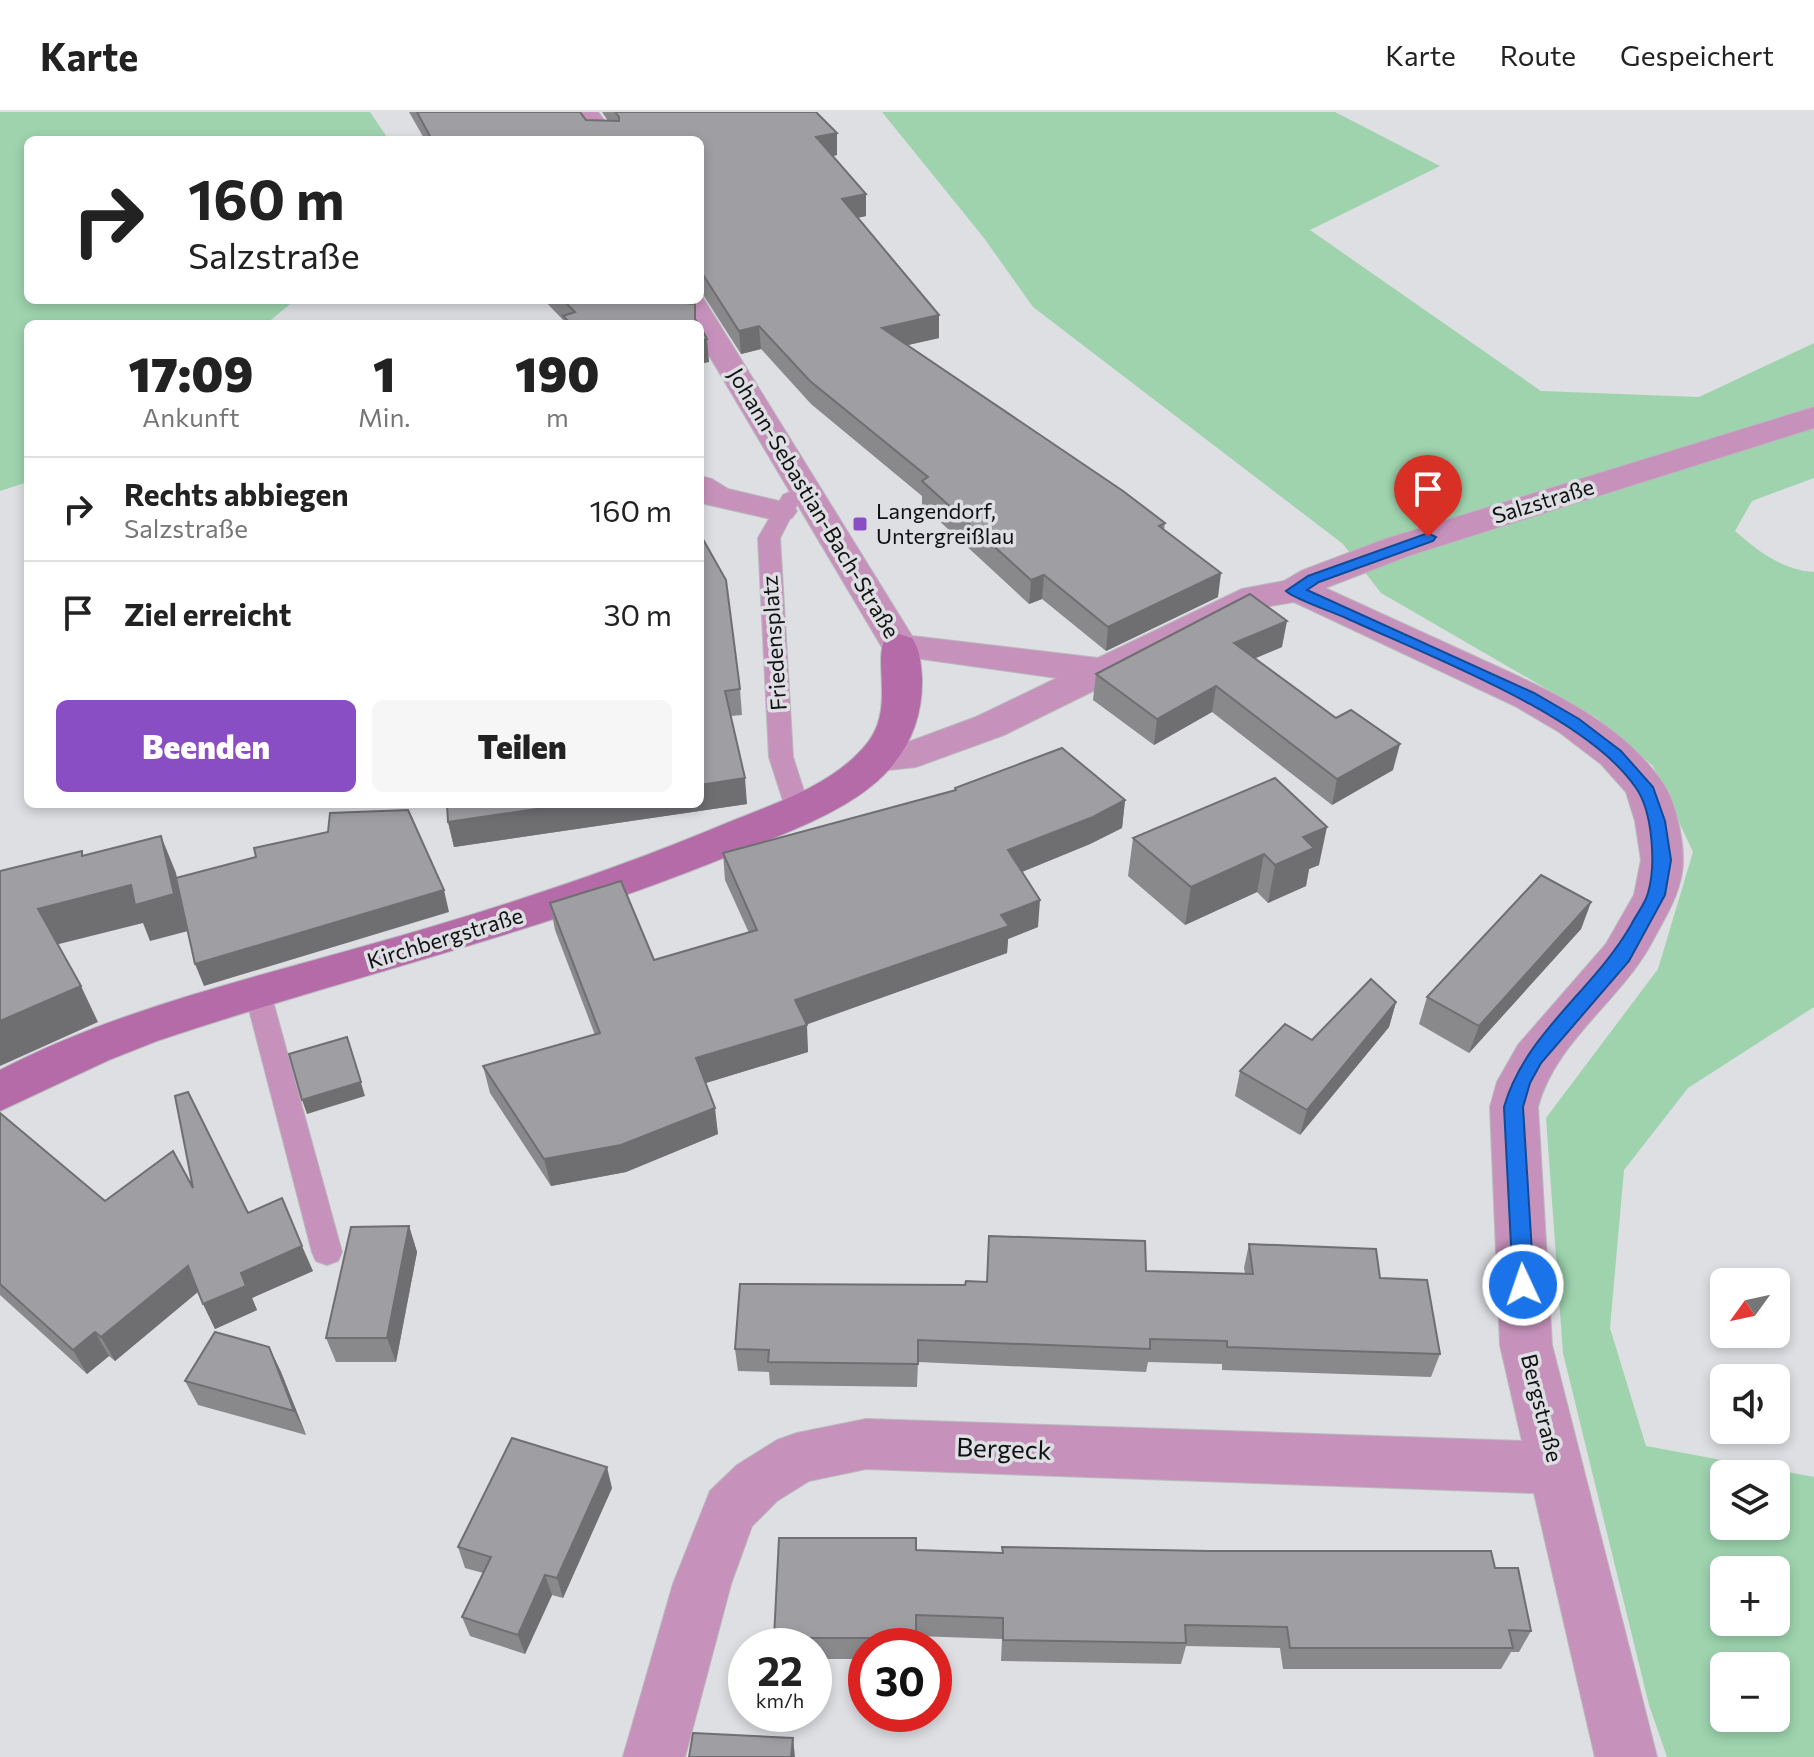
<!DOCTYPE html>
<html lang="de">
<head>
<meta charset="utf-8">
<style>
  :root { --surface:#fff; --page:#f6f6f6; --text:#222; --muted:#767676; --line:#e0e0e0; --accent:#8a4ec4 }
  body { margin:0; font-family:Commissioner,sans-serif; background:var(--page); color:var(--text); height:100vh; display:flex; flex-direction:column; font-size:30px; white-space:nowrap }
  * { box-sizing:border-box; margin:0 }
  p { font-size:26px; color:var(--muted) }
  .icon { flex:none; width:44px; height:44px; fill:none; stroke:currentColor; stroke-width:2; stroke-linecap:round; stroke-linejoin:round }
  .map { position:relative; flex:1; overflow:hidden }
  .side { position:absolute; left:24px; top:208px; width:680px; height:488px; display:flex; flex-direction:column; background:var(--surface); border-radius:12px; box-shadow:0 4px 12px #0003 }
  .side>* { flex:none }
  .guide { position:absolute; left:24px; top:24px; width:680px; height:168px; border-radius:12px; box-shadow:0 4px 12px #0003; background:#fff; color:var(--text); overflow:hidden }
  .needle { width:52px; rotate:237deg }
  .buttons { position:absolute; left:1710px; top:1156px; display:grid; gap:16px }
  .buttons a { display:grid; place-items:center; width:80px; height:80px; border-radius:12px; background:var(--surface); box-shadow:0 4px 12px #0003; font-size:40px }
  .speed { position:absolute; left:728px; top:1516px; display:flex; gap:16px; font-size:40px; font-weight:700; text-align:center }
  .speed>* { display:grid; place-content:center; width:104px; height:104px; border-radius:50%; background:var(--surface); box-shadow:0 4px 12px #0003; line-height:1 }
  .speed small { font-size:20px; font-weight:400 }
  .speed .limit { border:12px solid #d22; background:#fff; color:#111 }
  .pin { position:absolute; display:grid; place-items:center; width:68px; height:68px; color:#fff; margin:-82px -34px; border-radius:50% 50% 50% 0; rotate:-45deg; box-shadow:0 0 8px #0007 }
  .pin .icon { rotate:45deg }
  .me { position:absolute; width:88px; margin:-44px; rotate:357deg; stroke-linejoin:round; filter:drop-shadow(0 0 6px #0008) }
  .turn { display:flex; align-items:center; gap:28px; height:168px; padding:0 32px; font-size:36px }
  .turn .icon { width:104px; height:104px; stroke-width:2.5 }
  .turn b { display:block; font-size:56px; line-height:68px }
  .eta { display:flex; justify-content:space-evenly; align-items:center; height:136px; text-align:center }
  .eta b { font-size:48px; font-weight:800; line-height:56px }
  .cta { display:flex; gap:16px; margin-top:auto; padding:16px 32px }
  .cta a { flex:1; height:92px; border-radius:12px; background:var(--accent); color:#fff; font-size:32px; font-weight:800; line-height:92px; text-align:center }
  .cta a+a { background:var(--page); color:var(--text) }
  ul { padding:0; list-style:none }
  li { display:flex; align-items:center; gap:24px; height:104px; padding:0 32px; border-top:2px solid var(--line) }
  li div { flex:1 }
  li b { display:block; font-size:30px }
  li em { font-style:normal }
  header { display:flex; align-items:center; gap:48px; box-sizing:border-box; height:112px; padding:0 40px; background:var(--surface); border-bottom:2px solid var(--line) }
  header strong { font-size:38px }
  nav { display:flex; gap:44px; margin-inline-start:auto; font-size:28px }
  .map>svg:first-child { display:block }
  .green { fill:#9ed3ae; fill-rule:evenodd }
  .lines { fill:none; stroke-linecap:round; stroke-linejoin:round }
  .lane-casing { stroke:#b9babd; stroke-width:2 }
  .street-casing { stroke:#b9babd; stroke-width:2 }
  .secondary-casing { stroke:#b9babd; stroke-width:2 }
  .lane { fill:#c692bc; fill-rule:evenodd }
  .street { fill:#c692bc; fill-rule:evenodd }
  .secondary { fill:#b66ba9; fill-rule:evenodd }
  .wall { fill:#89898c }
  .shaded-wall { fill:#6f6f72 }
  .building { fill:#9f9fa3; stroke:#6f6f72; stroke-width:2 }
  .route { fill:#1a73e8; stroke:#114b97; stroke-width:2 }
  .poi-dot { fill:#8a4ec4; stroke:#dedfe3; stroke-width:3 }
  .labels { text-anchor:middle; stroke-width:7; stroke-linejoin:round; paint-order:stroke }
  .street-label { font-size:22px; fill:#101012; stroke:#dedfe3 }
  .poi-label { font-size:22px; fill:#101012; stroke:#dedfe3; text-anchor:start }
  .near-street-label { font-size:26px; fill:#101012; stroke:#dedfe3 }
</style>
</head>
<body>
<header>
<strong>Karte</strong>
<nav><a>Karte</a><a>Route</a><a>Gespeichert</a></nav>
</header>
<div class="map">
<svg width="1814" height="1645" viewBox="0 0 1814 1645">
  <rect width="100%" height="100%" fill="#dedfe3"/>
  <g class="green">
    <path d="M0,0H370L389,28H28V188H295L266,212H28V370L0,379Z"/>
    <path d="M882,0H1335L1440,54L1310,118L1541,279L1699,285L1814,231V366L1752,389L1735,419C1758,439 1782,458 1814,460V895L1688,976L1624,1058L1610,1216L1646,1334L1814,1365V1645H1667L1649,1593L1563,1241L1546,1006L1658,857L1693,740L1653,654L1597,606L1381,481L1343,432L1033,195L984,126ZM1724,1362H1776V1414H1724ZM1724,1458H1776V1510H1724ZM1724,1554H1776V1606H1724Z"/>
  </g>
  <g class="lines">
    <defs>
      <g id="lane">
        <path d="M807,372L817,378L798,391L780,426L793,645L810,698L807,704L798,706L789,704L786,698L769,645L758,426L783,383Z"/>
        <path d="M258,872L267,875L271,882L342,1140L338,1149L327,1153L316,1149L312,1140L245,882L249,875Z"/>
      </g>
      <g id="street">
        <path d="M571,0H598L619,28H591Z"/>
        <path d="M700,181L912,524L1098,546L1242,477L1284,469L1301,459L1385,427L1814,295V316L1411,443L1325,476C1371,497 1417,518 1463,539C1532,571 1614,603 1660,667C1675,686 1683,724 1683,748C1683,779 1665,805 1651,832C1619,890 1555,930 1538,995L1552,1233L1657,1645H1595L1534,1381L866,1357L809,1369L777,1389L752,1414L731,1472L685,1645H623L673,1472L710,1379L737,1353L777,1328L797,1321L866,1307L1522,1329L1500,1233L1490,995L1497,970L1518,933L1606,832L1634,783L1641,748L1635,709L1626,680L1601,652L1559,620L1515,594L1294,490L1264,495L1004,623L916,655L879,659L865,656L859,646L865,636L911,629L976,605L1057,566L886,542L700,228V212H691L677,188H700Z"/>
        <path d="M700,364L712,367L728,377L792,392L797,399L792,406L780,409L705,392L700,389Z"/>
      </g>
      <path id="secondary" d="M899,522L912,526C920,537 921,552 922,566C923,611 905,648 869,676C827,709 761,730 711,751C530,823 341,867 157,929L109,948L0,999V958C114,899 238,870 361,835C483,801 605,762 722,713C772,692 834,674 868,630C895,595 872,547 886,526Z"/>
    </defs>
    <use href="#lane" class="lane-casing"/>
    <use href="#street" class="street-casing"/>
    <use href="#secondary" class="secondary-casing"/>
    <use href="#lane" class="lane"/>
    <use href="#street" class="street"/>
    <use href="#secondary" class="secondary"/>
  </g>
  <g class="wall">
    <path d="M409,0H580L586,8L608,9L602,0H816L837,43L833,44L866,82V104L857,106L939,203V226L907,233L1165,411L1164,418L1218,485L1106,539L1042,487L1029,492L922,393V384L811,292L761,237L741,242L700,178V179V28H425Z"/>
    <path d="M544,188H685L686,191L695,192L696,208L699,212H565L564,209Z"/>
    <path d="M700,422L740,577L742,603L731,604L747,692L454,735L448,710Z"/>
    <path d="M1282,535L1255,546L1393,658L1332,693L1212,600L1154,633L1093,588L1096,562Z"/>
    <path d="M1275,666L1319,753L1309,757L1306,774L1268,791L1257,780L1185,813L1128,764L1133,726Z"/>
    <path d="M1125,688L1122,716L1090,732L1022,760L1038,815L1008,827L1007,841L806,912L808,940L706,971L718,1022L626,1060L551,1074L490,981L483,954L595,923L555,818L550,791L654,848L749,821L725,768L723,741Z"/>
    <path d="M1591,790L1581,817L1469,941L1419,912L1427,885Z"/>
    <path d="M1396,890L1389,915L1300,1023L1235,984L1240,959Z"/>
    <path d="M0,1001L105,1089L193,1076L313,1159L252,1186L257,1198L215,1217L198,1180L115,1249L109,1244L87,1262L0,1183Z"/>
    <path d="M409,1114L417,1140L396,1250H336L326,1226Z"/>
    <path d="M1249,1132L1380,1166L1440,1242L1431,1265L1222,1258V1252L1148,1250L1146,1260L918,1250L917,1275L770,1273L769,1260L738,1259L735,1237L965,1173L987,1170L1146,1159L1245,1161L1244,1156Z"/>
    <path d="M269,1235L281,1260L306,1323L198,1293L185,1269Z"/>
    <path d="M612,1376L563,1486L552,1483L525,1542L470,1524L462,1505L483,1461L465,1456L458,1435Z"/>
    <path d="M1002,1435L1495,1456L1531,1519L1519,1540H1511L1501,1557H1283L1280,1536L1186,1534L1181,1552L1001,1549L1002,1527L916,1524V1534H866V1547H814V1534H775L774,1526L916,1438L1002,1441Z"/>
  </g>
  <g class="shaded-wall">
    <path d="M837,21V43L817,47L816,25Z"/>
    <path d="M866,82V104L842,109V87Z"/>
    <path d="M939,203V226L882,239V216Z"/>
    <path d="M759,214L761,237L741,242L739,219Z"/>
    <path d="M707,227L709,250L700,252V228Z"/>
    <path d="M1221,461L1218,485L1106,539L1108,515Z"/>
    <path d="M1044,463L1042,487L1029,492L1031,468Z"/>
    <path d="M1287,509L1282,535L1230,557L1234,531Z"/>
    <path d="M1216,574L1212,600L1154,633L1157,607Z"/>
    <path d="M1400,632L1393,658L1332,693L1337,667Z"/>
    <path d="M745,666L747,692L454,735L448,710L570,692H700V673Z"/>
    <path d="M1125,688L1122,716L1090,732L1007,766L1008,738Z"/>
    <path d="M1327,715L1319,753L1309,757L1306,774L1268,791L1275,753L1303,725Z"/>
    <path d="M161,724L176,761L188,819L150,829L143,811L55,833L38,797L131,773Z"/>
    <path d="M1264,742L1257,780L1185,813L1191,775Z"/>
    <path d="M444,778L449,800L204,874L195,852Z"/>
    <path d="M1040,788L1038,815L1008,827L1007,841L797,916L795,888Z"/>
    <path d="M1591,790L1581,817L1469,941L1479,914Z"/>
    <path d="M81,874L98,910L0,954V909Z"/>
    <path d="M1396,890L1389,915L1300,1023L1307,998Z"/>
    <path d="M807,913L808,940L699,973L696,946Z"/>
    <path d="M347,925L365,984L307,1002L302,988Z"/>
    <path d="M715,996L718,1022L626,1060L551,1074L544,1047Z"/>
    <path d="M409,1114L417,1140L396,1250L387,1226Z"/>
    <path d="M302,1134L313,1159L252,1186L257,1198L215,1217L203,1192L241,1161Z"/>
    <path d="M188,1154L200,1178L115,1249L101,1225Z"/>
    <path d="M95,1220L109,1244L87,1262L73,1238Z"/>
    <path d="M269,1235L281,1260L306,1323L294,1299Z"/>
    <path d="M607,1355L612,1376L563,1486L557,1466Z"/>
    <path d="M545,1463L552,1483L525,1542L518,1523Z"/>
    <path d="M793,1626L795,1645H791Z"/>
  </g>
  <g class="building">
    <path d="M417,0H580L586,8L619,9V5L615,0H816L837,21L816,25L866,82L842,87L939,203L882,216L1123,379L1165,411L1159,414L1221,461L1108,515L1044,463L1031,468L922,369L928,365L810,269L759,214L739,219L700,158V28H432Z"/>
    <path d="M563,188H685L686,191L695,192V207L699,212H571L563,204L575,200Z"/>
    <path d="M700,214L707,227L700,228Z"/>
    <path d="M700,422L726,468L740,577L725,579L745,666L700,673Z"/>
    <path d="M1250,482L1287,509L1234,531L1336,606L1351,598L1400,632L1337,667L1216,574L1157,607L1096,562Z"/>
    <path d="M1062,636L1125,688L1093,705L1008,738L1040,788L1001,803L1009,814L795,888L807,913L696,946L715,996L621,1033L544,1047L483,954L600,921L550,791L621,769L654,848L757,818L723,741L956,678L955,676Z"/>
    <path d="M1275,666L1327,715L1303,725L1314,736L1275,753L1264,742L1191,775L1133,726Z"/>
    <path d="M447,692H570L448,710Z"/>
    <path d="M408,698L444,778L195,852L176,766L256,745L254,736L328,720L330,701Z"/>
    <path d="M161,724L174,782L135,793L131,773L38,797L81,874L0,909V759L82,739V744Z"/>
    <path d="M1541,763L1591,790L1479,914L1427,885Z"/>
    <path d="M1371,867L1396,890L1307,998L1240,959L1285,912L1312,928Z"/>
    <path d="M347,925L361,970L302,988L289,942Z"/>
    <path d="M188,980L248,1101L282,1086L302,1134L241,1161L246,1174L203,1192L188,1154L101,1225L95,1220L73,1238L0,1172V1001L105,1089L173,1039L193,1076L175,984Z"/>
    <path d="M409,1114L387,1226H326L351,1115Z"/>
    <path d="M989,1124L1145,1129L1146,1159L1253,1162L1249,1132L1376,1137L1380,1166L1427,1168L1440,1242L1227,1235V1229L1150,1227V1237L918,1228V1252L768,1250L769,1238L735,1237L740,1172L965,1173L966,1169L987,1170Z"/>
    <path d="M215,1220L269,1235L294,1299L185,1269Z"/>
    <path d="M512,1326L607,1355L557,1466L545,1463L518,1523L462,1505L491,1445L458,1435Z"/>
    <path d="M779,1426H916V1438L1003,1441L1002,1435L1209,1439H1491L1495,1456H1518L1531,1519L1509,1518L1513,1536H1290L1287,1515L1185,1513L1186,1531L1003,1528V1506L916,1503V1526H774Z"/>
    <path d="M693,1621L793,1626L791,1645H689Z"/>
  </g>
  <path class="route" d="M1428,421L1436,425L1433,429L1319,470L1307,478L1534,581L1579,607L1621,639L1653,675L1665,709L1671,748L1665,783L1629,849L1541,951L1530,971L1523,995L1534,1173L1531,1180L1523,1182L1516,1180L1513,1173L1504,995C1525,921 1594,878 1631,813C1636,803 1645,792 1648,781C1656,754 1653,700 1636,676C1587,603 1426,543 1346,506C1333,500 1294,487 1286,479L1308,464Z"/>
  <rect class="poi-dot" x="852" y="404" width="16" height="16" rx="4"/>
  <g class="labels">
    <g class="street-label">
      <text transform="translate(1543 389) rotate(-17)" y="8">Salzstraße</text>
      <text transform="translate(814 391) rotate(59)" y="8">Johann-Sebastian-Bach-Straße</text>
      <text transform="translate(774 531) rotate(-94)" y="8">Friedensplatz</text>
      <text transform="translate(445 826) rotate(-17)" y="8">Kirchbergstraße</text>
      <text transform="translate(1542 1296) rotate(76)" y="8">Bergstraße</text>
    </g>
    <g class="poi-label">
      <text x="876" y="407">Langendorf,<tspan x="876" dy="25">Untergreißlau</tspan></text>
    </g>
    <g class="near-street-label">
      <text transform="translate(1004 1337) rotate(2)" y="9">Bergeck</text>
    </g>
  </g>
</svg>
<div class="buttons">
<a><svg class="needle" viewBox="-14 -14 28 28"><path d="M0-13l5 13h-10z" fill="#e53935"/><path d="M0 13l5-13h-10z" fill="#767676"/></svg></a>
<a><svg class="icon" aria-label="sound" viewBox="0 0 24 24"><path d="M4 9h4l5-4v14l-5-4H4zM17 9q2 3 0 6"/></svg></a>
<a><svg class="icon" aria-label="layers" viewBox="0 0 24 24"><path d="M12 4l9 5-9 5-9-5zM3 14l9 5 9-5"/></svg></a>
<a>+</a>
<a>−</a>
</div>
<div class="speed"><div>22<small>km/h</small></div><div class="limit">30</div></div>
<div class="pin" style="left:1428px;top:425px;background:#d93025"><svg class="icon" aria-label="arrive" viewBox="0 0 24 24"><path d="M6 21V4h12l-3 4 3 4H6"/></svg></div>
<svg class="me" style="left:1523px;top:1173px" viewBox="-20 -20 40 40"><circle r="17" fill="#1a73e8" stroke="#fff" stroke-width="3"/><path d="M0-11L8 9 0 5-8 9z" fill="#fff"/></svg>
<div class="guide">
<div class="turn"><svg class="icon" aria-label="right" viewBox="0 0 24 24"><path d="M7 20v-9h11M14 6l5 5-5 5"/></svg><div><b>160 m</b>Salzstraße</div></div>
</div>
<section class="side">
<div class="eta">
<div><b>17:09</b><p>Ankunft</p></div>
<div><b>1</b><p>Min.</p></div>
<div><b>190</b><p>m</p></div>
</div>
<ul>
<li><svg class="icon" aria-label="right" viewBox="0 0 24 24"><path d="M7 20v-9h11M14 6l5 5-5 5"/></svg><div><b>Rechts abbiegen</b><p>Salzstraße</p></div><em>160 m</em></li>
<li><svg class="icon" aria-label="arrive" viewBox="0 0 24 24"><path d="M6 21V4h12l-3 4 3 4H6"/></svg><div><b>Ziel erreicht</b></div><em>30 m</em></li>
</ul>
<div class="cta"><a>Beenden</a><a>Teilen</a></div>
</section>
</div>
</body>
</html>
